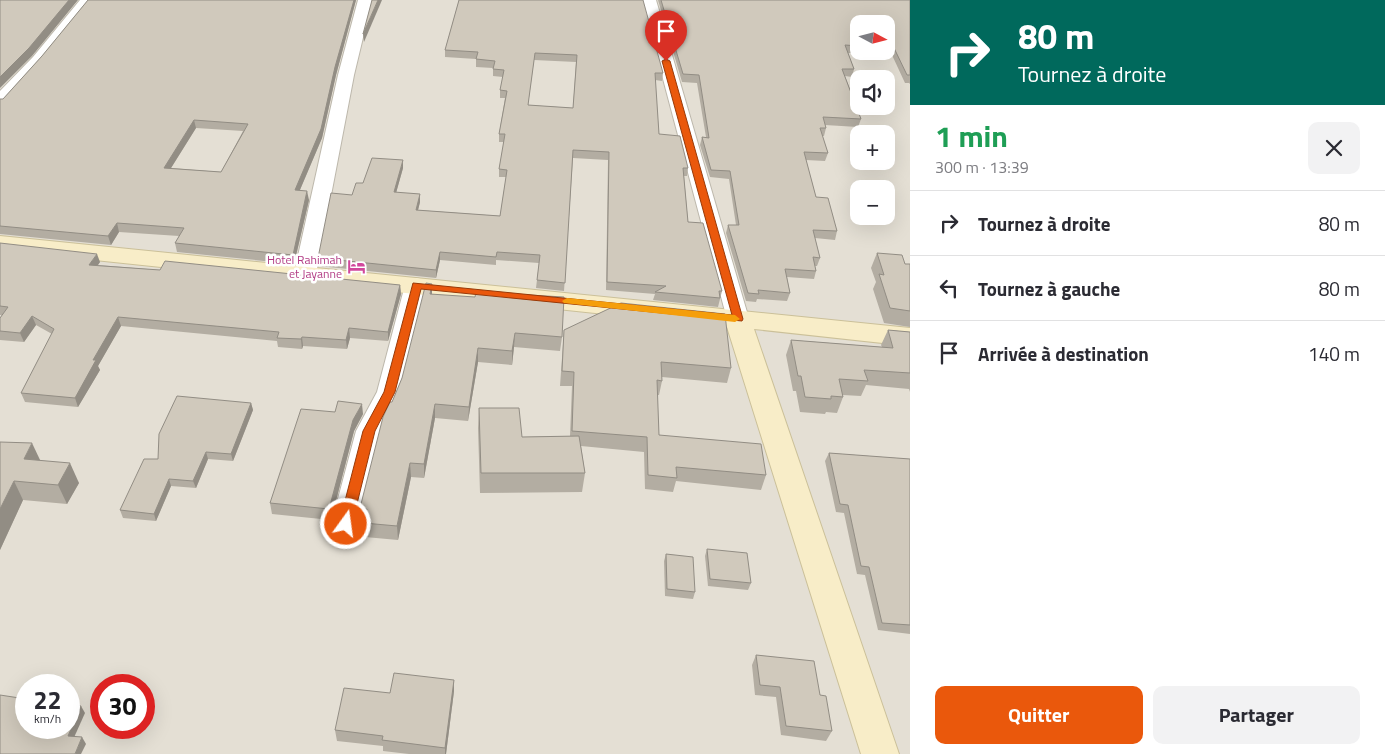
<!DOCTYPE html>
<html lang="fr">
<head>
<meta charset="utf-8">
<style>
  :root { --surface:#fff; --page:#f2f2f3; --text:#2b2b33; --muted:#7c7c81; --line:#e1e1e2; --accent:#ea580c }
  body { margin:0; font-family:"Titillium Web",sans-serif; background:var(--page); color:var(--text); height:100vh; display:flex; flex-direction:column; font-size:19px; white-space:nowrap }
  * { box-sizing:border-box; margin:0 }
  p { font-size:16px; color:var(--muted) }
  .icon { flex:none; width:28px; height:28px; fill:none; stroke:currentColor; stroke-width:2; stroke-linecap:round; stroke-linejoin:round }
  .map { position:relative; flex:1; overflow:hidden }
  .panel { display:flex; flex-direction:column; background:var(--surface); width:475px }
  .panel>* { flex:none }
  .hud { background:#00695c; color:#fff; overflow:hidden }
  .needle { width:32px; rotate:97deg }
  .fabs { position:absolute; left:850px; top:15px; display:grid; gap:10px }
  .fabs a { display:grid; place-items:center; width:45px; height:45px; border-radius:10px; background:var(--surface); box-shadow:0 5px 20px #0002; font-size:25px }
  .speed { position:absolute; left:15px; top:674px; display:flex; gap:10px; font-size:25px; font-weight:700; text-align:center }
  .speed>* { display:grid; place-content:center; width:65px; height:65px; border-radius:50%; background:var(--surface); box-shadow:0 5px 20px #0002; line-height:1 }
  .speed small { font-size:12px; font-weight:400 }
  .speed .limit { border:8px solid #d22; background:#fff; color:#111 }
  .pin { position:absolute; display:grid; place-items:center; width:42px; height:42px; color:#fff; margin:-51px -21px; border-radius:50% 50% 50% 0; rotate:-45deg; box-shadow:0 0 5px #0007 }
  .pin .icon { rotate:45deg }
  .me { position:absolute; width:55px; margin:-28px; rotate:14deg; stroke-linejoin:round; filter:drop-shadow(0 0 4px #0008) }
  .turn { display:flex; align-items:center; gap:18px; height:105px; padding:0 25px; font-size:22px }
  .turn .icon { width:65px; height:65px; stroke-width:2.5 }
  .turn b { display:block; font-size:35px; line-height:42px }
  .round { display:grid; place-items:center; flex:none; width:52px; height:52px; border-radius:10px; background:var(--page) }
  .overview { display:flex; align-items:center; justify-content:space-between; height:85px; padding:0 25px }
  h1 { font-size:30px; font-weight:700; line-height:38px; color:#1e9e55 }
  .primary-button { display:flex; gap:10px; margin-top:auto; padding:10px 25px }
  .primary-button a { flex:1; height:58px; border-radius:10px; background:var(--accent); color:#fff; font-size:20px; font-weight:700; line-height:58px; text-align:center }
  .primary-button a+a { background:var(--page); color:var(--text) }
  ul { padding:0; list-style:none }
  li { display:flex; align-items:center; gap:15px; height:65px; padding:0 25px; border-top:1px solid var(--line) }
  li div { flex:1 }
  li b { display:block; font-size:19px }
  li em { font-style:normal }
  main { display:flex; flex:1; min-height:0 }
  .map>svg:first-child { display:block }
  .residential { fill:#e4dfd4; fill-rule:evenodd }
  .lines { fill:none; stroke-linecap:round; stroke-linejoin:round }
  .street-casing { stroke:#bdb8ac; stroke-width:2 }
  .secondary-casing { stroke:#cbc099; stroke-width:2 }
  .street { fill:#fff; fill-rule:evenodd }
  .secondary { fill:#f8edc8; fill-rule:evenodd }
  .wall { fill:#b3ada2; fill-rule:evenodd }
  .shaded-wall { fill:#928d84 }
  .building { fill:#d0c9bc; stroke:#928d84; fill-rule:evenodd }
  .route { fill:#ea580c; stroke:#983908 }
  .slow { fill:#f59e0b }
  .labels { text-anchor:middle; stroke-width:5; stroke-linejoin:round; paint-order:stroke }
  .hotel-label { font-size:12px; fill:#b23c85; stroke:#fff; text-anchor:end }
</style>
</head>
<body>
<main>
<div class="map">
<svg width="910" height="754" viewBox="0 0 910 754">
  <rect width="100%" height="100%" fill="#f0ede5"/>
  <path class="residential" d="M0,0H910V754H0ZM859,24H886V51H859ZM859,79H886V106H859ZM859,134H886V161H859ZM859,189H886V216H859ZM26,685H69V728H26ZM101,685H144V728H101Z"/>
  <g class="lines">
    <defs>
      <g id="street">
        <path d="M80,0H94L43,63L6,105L0,106V91L33,57Z"/>
        <path d="M358,0H372L354,75L316,274L312,279L305,281L298,279L294,274L338,75Z"/>
        <path d="M642,0H656L749,319L746,324L738,326L730,324L727,319Z"/>
        <path d="M416,278L424,280L427,285L401,392L382,431L359,525L355,533L345,536L335,533L331,525L356,431L377,392L405,285L408,280Z"/>
      </g>
      <path id="secondary" d="M0,236L910,328V346L754,329L899,754H861L727,327L0,250Z"/>
    </defs>
    <use href="#street" class="street-casing"/>
    <use href="#secondary" class="secondary-casing"/>
    <use href="#street" class="street"/>
    <use href="#secondary" class="secondary"/>
  </g>
  <g class="wall">
    <path d="M88,0H356L336,75L322,138L300,190L309,200L294,264L177,252L175,243L179,236L119,232L111,245L0,234V99H3L42,56ZM196,128L243,131L221,172L171,168Z"/>
    <path d="M459,0L663,73L662,81L655,80L659,134L688,168L687,176H684L688,222L722,291L718,307L653,300L655,294L606,290L608,160L573,158L564,291L536,288L539,263L496,260V265L440,260L436,278L319,266L318,258L352,195L363,183L403,168L396,193L420,194V202L418,210L500,216L506,177H499V169L504,142H499V134L505,98H500V90L503,77L493,76V68L476,67V59L445,57V50ZM534,60L576,62L573,108L528,105Z"/>
    <path d="M658,0H910V84L909,83H905L892,55L848,53L854,69L852,77L845,76L861,119L858,127L825,125L826,128L824,136H822L828,153L825,161L806,160L816,197L837,231L835,240L815,238L820,258L817,266H815L816,271L814,279L787,277L790,293L787,301L757,299L756,302L746,301L726,233L728,225H736L729,179L710,177L700,145L702,137H706L697,83L682,82ZM859,24H886V51H859Z"/>
    <path d="M0,243L100,262L98,265L160,270L400,285L401,294L388,341L350,338L347,349L303,346L302,349L278,347L277,341L121,326L98,366L100,370L78,407L25,402L21,393L52,334L36,325L24,342L0,340V318L2,315H0Z"/>
    <path d="M877,253L905,264H910V327L884,323L873,289L876,282L871,268Z"/>
    <path d="M432,284V294L562,337L560,351L514,347L512,365L478,362L468,421L435,418L424,478L411,477L398,540L365,537L364,523H362L360,508L392,402L402,378Z"/>
    <path d="M564,330L731,368L727,383L662,377V381L659,395H657L659,435L766,475L761,490L676,481L673,492L645,489L644,452L581,446L585,473L582,492L480,493L478,428L479,408L522,437L570,436L572,386H560Z"/>
    <path d="M888,330L910,332V392L909,389L866,385L861,396L843,395V397L837,413L826,412L825,414L800,412L796,391H793L786,355L791,340L882,347L881,345Z"/>
    <path d="M251,403L253,410L233,461L208,459L196,488L171,486L156,521L123,518L120,510L158,459Z"/>
    <path d="M335,412L363,414L354,431L331,520L272,514L270,503Z"/>
    <path d="M0,442L40,460L79,483L67,504L23,500L0,550Z"/>
    <path d="M829,453L910,459V634L878,630L865,575L857,574L844,513L836,512L825,461Z"/>
    <path d="M707,549L751,583L748,590L708,586L705,556Z"/>
    <path d="M666,554L695,592L693,599L665,596L664,561Z"/>
    <path d="M756,655L820,695L832,731L826,741L781,735L776,697L755,695L752,665Z"/>
    <path d="M454,680V691L446,754H409L383,751V746L337,741L335,730L390,693Z"/>
  </g>
  <g class="shaded-wall">
    <path d="M69,0H78L32,56L0,88V77Z"/>
    <path d="M354,0H356L336,75L322,138L296,199L295,190Z"/>
    <path d="M378,0H382L364,42L363,34Z"/>
    <path d="M194,120L196,128L166,176L164,168Z"/>
    <path d="M403,160V168L394,200V192Z"/>
    <path d="M307,191L309,200L294,264L293,255Z"/>
    <path d="M420,194V202L416,218V210Z"/>
    <path d="M117,223L119,232L111,245L108,236Z"/>
    <path d="M440,252V260L436,278V270Z"/>
    <path d="M97,254L100,262L92,273L89,265Z"/>
    <path d="M432,284V298L430,294Z"/>
    <path d="M400,285L401,294L388,341V332Z"/>
    <path d="M32,316L36,325L24,342L20,333Z"/>
    <path d="M118,317L121,326L98,366L100,370L78,407L75,398L93,360Z"/>
    <path d="M349,328L350,338L347,349L346,340Z"/>
    <path d="M515,333L514,347L512,365V351Z"/>
    <path d="M302,337L303,346L302,349L301,339Z"/>
    <path d="M478,348V362L468,421L469,407Z"/>
    <path d="M251,403L253,410L233,461L231,454Z"/>
    <path d="M362,404L363,414L354,431L331,520L329,509L353,420Z"/>
    <path d="M435,404V418L424,478V464Z"/>
    <path d="M32,443L41,462L24,459Z"/>
    <path d="M206,452L208,459L196,488L193,481Z"/>
    <path d="M70,463L79,483L67,504L58,485Z"/>
    <path d="M410,463L411,477L398,540L397,526Z"/>
    <path d="M169,479L171,486L156,521L154,514Z"/>
    <path d="M14,481L23,500L0,550V509Z"/>
    <path d="M454,680V691L446,754H445V748Z"/>
    <path d="M81,706L85,713L72,742L68,736Z"/>
    <path d="M82,737L86,744L81,754H75Z"/>
  </g>
  <g class="building">
    <path d="M0,0H69L29,48L0,77Z"/>
    <path d="M88,0H354L335,67L321,129L295,190L307,191L293,255L175,243L184,228L117,223L108,236L0,226V99H3L42,56ZM194,120L248,124L221,172L164,168Z"/>
    <path d="M372,0H378L363,34Z"/>
    <path d="M459,0H643L663,73H655L659,134L680,136L688,168H683L688,222L703,223L722,291H719L720,298L655,292L666,286L607,282L609,152L573,150L565,283L537,280L540,255L497,252L496,257L440,252L436,270L318,258L331,193L352,195L356,183H363L372,158L403,160L394,192L420,194L416,210L500,216L507,170L499,169L505,134H499L507,91L500,90L504,70L493,69L495,61L476,59L478,52L445,50ZM535,53L577,55L573,108L528,105Z"/>
    <path d="M661,0H910V75H907L894,48L886,47V24H859V46L845,45L854,69H842L861,119L823,117L826,128H820L828,153L804,152L816,197L828,198L837,231L813,230L820,258L813,257L816,271L785,269L790,293L758,290L759,294L748,293L728,225H739L730,171L711,170L702,137L709,138L699,75L683,74Z"/>
    <path d="M0,243L97,254L89,265L160,270L165,261L400,285L388,332L349,328L346,340L302,337L301,339L277,338L279,332L118,317L93,360H96L75,398L21,393L54,329L32,316L20,333L0,331V318L8,307L0,306Z"/>
    <path d="M877,253L902,255L905,264H910V311L890,308L879,274L884,275Z"/>
    <path d="M426,283L432,284L430,294L475,297L476,292L564,297L562,337L515,333L512,351L478,348L469,407L435,404L424,464L410,463L397,526L364,523L367,509L360,508L383,417L390,402H392L402,378Z"/>
    <path d="M621,303L725,314L731,368L661,362L662,381L657,380L659,435L761,444L766,475L676,467L677,478L648,475L647,437L572,431L574,372L562,371L564,330Z"/>
    <path d="M888,330L910,332V373L864,370L868,381L839,379L843,397L831,396V399L805,397L801,376H798L791,340L893,348Z"/>
    <path d="M177,396L251,403L231,454L206,452L193,481L169,479L154,514L120,510L144,459H158L159,434Z"/>
    <path d="M338,401L362,404L353,420L329,509L270,503L301,409L335,412Z"/>
    <path d="M479,408H519L522,437L579,436L585,473H481Z"/>
    <path d="M0,442L32,443L24,459L70,463L58,485L14,481L0,509Z"/>
    <path d="M829,453L910,459V625L882,623L869,567L861,566L848,505L840,504Z"/>
    <path d="M707,549L747,553L751,583L710,579Z"/>
    <path d="M666,554L693,557L695,592L667,589Z"/>
    <path d="M756,655L814,661L820,695L826,696L832,731L786,726L780,687L760,685Z"/>
    <path d="M394,673L454,680L445,748L382,740L383,736L335,730L344,688L390,693Z"/>
    <path d="M0,695L26,699V728H69V705L81,706L68,736L82,737L75,754H0Z"/>
  </g>
  <path class="route" d="M666,59L670,61L743,319L742,321L421,289L395,392L375,431L352,524L350,528L346,530L341,528L339,524L363,431L384,392L413,283L732,315L662,61Z"/>
  <path class="slow" d="M567,298L735,315L740,319L735,322L564,303L562,301Z"/>
  <defs>
    <symbol id="hotel-bare" viewBox="-9 -9 18 18"><path d="M-6-4.5h1.5V1H6V5H4.5V3h-9V5H-6ZM-4 0a1.8 1.8 0 1 1 3.6 0ZM.5 0V-2.5h3Q6-2.5 6 0Z" fill="#d1479c" stroke="#fff" stroke-width="2.5" paint-order="stroke"/></symbol>
  </defs>
  <g fill-rule="evenodd">
    <use href="#hotel-bare" x="344" y="254" width="25" height="25"/>
  </g>
  <g class="labels">
    <g class="hotel-label">
      <text x="342" y="264">Hotel Rahimah<tspan x="342" dy="14">et Jayanne</tspan></text>
    </g>
  </g>
</svg>
<div class="fabs">
<a><svg class="needle" viewBox="-14 -14 28 28"><path d="M0-13l5 13h-10z" fill="#e53935"/><path d="M0 13l5-13h-10z" fill="#7c7c81"/></svg></a>
<a><svg class="icon" aria-label="sound" viewBox="0 0 24 24"><path d="M4 9h4l5-4v14l-5-4H4zM17 9q2 3 0 6"/></svg></a>
<a>+</a>
<a>−</a>
</div>
<div class="speed"><div>22<small>km/h</small></div><div class="limit">30</div></div>
<div class="pin" style="left:666px;top:61px;background:#d93025"><svg class="icon" aria-label="arrive" viewBox="0 0 24 24"><path d="M6 21V4h12l-3 4 3 4H6"/></svg></div>
<svg class="me" style="left:346px;top:524px" viewBox="-20 -20 40 40"><circle r="17" fill="#ea580c" stroke="#fff" stroke-width="3"/><path d="M0-11L8 9 0 5-8 9z" fill="#fff"/></svg>
</div>
<section class="panel">
<div class="hud">
<div class="turn"><svg class="icon" aria-label="right" viewBox="0 0 24 24"><path d="M7 20v-9h11M14 6l5 5-5 5"/></svg><div><b>80 m</b>Tournez à droite</div></div>
</div>
<div class="overview"><div><h1>1 min</h1><p>300 m · 13:39</p></div><a class="round"><svg class="icon" aria-label="close" viewBox="0 0 24 24"><path d="M6 6l12 12M18 6L6 18"/></svg></a></div>
<ul>
<li><svg class="icon" aria-label="right" viewBox="0 0 24 24"><path d="M7 20v-9h11M14 6l5 5-5 5"/></svg><div><b>Tournez à droite</b></div><em>80 m</em></li>
<li><svg class="icon" aria-label="left" viewBox="0 0 24 24"><path d="M17 20v-9H6M10 6l-5 5 5 5"/></svg><div><b>Tournez à gauche</b></div><em>80 m</em></li>
<li><svg class="icon" aria-label="arrive" viewBox="0 0 24 24"><path d="M6 21V4h12l-3 4 3 4H6"/></svg><div><b>Arrivée à destination</b></div><em>140 m</em></li>
</ul>
<div class="primary-button"><a>Quitter</a><a>Partager</a></div>
</section>
</main>
</body>
</html>
